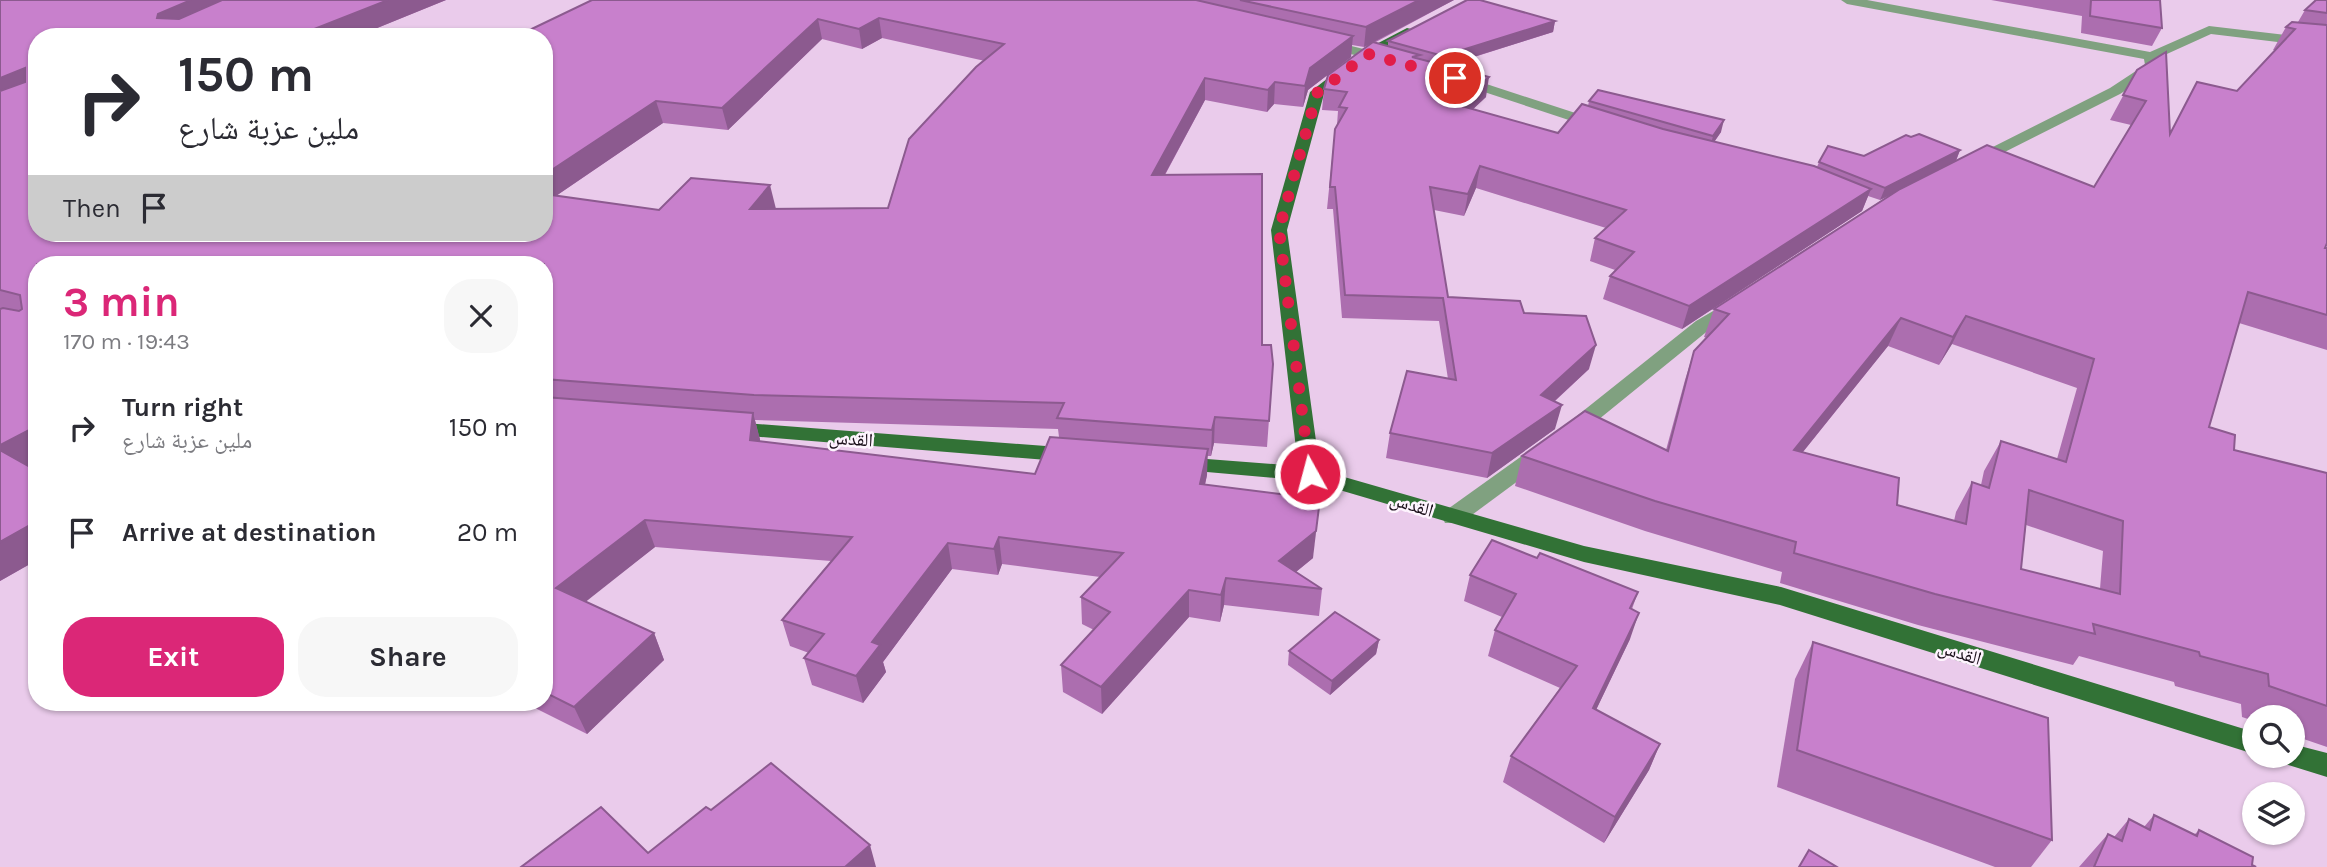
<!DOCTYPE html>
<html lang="en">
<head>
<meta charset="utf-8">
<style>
  :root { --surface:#fff; --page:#f7f7f7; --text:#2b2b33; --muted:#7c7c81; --accent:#db2777 }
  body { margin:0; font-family:Karla,"Noto Naskh Arabic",sans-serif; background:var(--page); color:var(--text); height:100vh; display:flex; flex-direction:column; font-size:26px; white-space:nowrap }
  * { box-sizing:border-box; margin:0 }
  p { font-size:23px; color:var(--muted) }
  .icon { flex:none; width:38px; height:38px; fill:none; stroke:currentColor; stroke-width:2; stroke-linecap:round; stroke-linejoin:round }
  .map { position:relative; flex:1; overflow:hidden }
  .drawer { position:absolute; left:28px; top:256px; width:525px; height:455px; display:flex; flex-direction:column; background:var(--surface); border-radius:28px; box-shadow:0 2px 5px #0004 }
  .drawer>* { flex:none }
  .banner { position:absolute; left:28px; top:28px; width:525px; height:214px; border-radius:28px; box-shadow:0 2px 5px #0004; background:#fff; color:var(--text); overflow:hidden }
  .buttons { position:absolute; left:2242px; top:705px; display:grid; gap:14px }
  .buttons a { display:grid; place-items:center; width:63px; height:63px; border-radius:50%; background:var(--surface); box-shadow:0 2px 5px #0004; font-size:35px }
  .pin { position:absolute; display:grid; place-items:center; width:60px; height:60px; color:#fff; margin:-30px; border:4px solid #fff; border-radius:50%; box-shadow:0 2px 7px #0007 }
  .me { position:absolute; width:77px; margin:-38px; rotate:353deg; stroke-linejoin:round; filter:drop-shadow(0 0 5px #0008) }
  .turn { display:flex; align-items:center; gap:24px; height:147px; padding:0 35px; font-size:32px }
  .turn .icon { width:91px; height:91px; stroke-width:2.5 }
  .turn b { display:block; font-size:49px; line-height:60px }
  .then { display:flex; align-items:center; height:66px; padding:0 35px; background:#0003; gap:14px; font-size:26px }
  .round { display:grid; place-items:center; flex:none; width:74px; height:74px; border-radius:28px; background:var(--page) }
  .overview { display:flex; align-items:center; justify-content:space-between; height:119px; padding:0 35px }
  h1 { font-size:42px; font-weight:700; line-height:52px; color:var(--accent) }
  .button { display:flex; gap:14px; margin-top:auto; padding:14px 35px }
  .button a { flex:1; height:80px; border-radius:28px; background:var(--accent); color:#fff; font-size:28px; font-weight:700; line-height:80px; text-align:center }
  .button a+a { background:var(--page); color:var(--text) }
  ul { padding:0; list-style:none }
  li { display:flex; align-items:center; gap:21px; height:105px; padding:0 35px }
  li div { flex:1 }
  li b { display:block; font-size:26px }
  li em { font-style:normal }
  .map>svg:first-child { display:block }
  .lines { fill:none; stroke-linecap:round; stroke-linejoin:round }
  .minor { fill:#80a180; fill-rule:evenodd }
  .major { fill:#327236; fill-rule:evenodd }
  .wall { fill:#ac6eaf; fill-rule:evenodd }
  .shaded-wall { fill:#8c5a8f }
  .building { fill:#c880cc; stroke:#8c5a8f; stroke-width:2; fill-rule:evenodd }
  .route { stroke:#e11d48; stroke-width:12; stroke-dasharray:0 21.6 }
  .labels { text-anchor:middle; stroke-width:5; stroke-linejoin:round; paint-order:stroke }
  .street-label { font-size:19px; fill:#1a0f1a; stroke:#fef4fe }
</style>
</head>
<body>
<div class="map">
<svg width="2327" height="867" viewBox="0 0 2327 867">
  <rect width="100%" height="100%" fill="#eacbeb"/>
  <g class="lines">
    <g class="minor">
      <path d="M1841,0H1867L2150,52L2209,26L2327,40V48L2211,34L2158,58L2157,70L2120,94L1973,168L1967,166V160L2110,88L2145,65L2144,59L1847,4Z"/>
      <path d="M1323,39L1392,56L1394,59L1387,63L1318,46L1316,43Z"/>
      <path d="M1462,76L1603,122L1605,125L1603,128H1593L1457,83V77Z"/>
      <path d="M1732,300L1741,306L1739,310L1710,329L1577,437H1563L1560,432L1563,427L1696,321Z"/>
      <path d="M1541,446L1549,448L1552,453L1549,458L1461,523H1445L1442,517L1445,511L1533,448Z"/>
    </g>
    <g class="major">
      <path d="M1407,28L1419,31L1373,57L1324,94L1287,230L1320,470L1584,546L1781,587L2254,732V754L1780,605L1584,562L1309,481L1173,469L1170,464L1173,459L1181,457L1298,466L1271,230L1310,92L1363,51Z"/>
      <path d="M731,422L1072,448L1083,455L1072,462L724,434L721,429Z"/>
      <path d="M2292,744L2327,753V777L2282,763L2279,756H2292Z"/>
    </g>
  </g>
  <g class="wall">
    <path d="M0,0H446L355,37H37V233H544L592,0H1454L1374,43L1388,46V41L1555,21L1553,32L1446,66L1486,97L1473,109L1558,133L1588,106L1589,101L1721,132L1714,142L1817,167L1819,162L1864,156L1911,137L1960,150L1956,161L2094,187L2131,125L2110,120L2137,70L2170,133L2237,91L2275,50H2273L2286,27L2298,22L2305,10L2327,0V243L2325,248H2327V350L2239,323L2209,427L2234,450L2327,473V747L2292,735V718H2254V721L2242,717L2241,704L2175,686L2174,682L2079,656L2073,665L1918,625L1780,583L1782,572L1645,531L1515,486L1522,456L1666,450L1685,380L1694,351L1707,338L1704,337L1714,309L1888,196L1880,200L1868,196L1862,211L1682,329L1603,299L1610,276L1615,270L1590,261L1595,238L1606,228L1476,188L1464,216L1434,210L1448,297L1524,313L1589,369L1554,402L1555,429L1487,478L1386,458L1390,433L1448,379L1439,321L1342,318L1333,209H1327L1335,129L1337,125L1338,111L1322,110L1324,89L1371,44L1364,47L1352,45L1351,57L1308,90L1303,107L1274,104L1267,112L1205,100L1165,175L1273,364L1267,447L1214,443L1211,456H1207V475L1205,485L1313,558L1296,572L1322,589L1319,616L1224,605L1220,622L1189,617L1102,714L1063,692L1061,665L1094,630L1082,624L1081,597L1100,577L1002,564L998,575L952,569L883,662L886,672L863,703L812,685L804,658L809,653L790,646L782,620L831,561L655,547L585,601L654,633L664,660L587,734L523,702H544V264H37L30,467L37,471V560L0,581ZM882,38L985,61L888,208L659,210L556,196L663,123L728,130L822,39L862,49ZM1952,344L2077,388L2057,459L2001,441L1984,471L1981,485L1972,482L1956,512L1954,521L1897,505L1803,452L1888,346L1939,365ZM755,420L1058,429L1059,437L1035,474L760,441ZM2026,525L2103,551L2100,589L2021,569Z"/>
    <path d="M1991,0H2160L2162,28L2152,46L2081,33L2082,16Z"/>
    <path d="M1537,558L1638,592L1632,609L1630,639L1596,710L1660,744L1649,770L1604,843L1503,782L1511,756L1560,688L1488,656L1495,630L1502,617L1464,601L1470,575Z"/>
    <path d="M1379,640L1376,654L1330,695L1288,665L1289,651Z"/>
    <path d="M1813,642L2052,840L2031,867H1995L1777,787L1795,679Z"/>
    <path d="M2154,815L2194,835L2199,830L2256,867H2079L2108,834L2114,837L2129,819L2144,827Z"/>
  </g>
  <g class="shaded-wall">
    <path d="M191,0H246L169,35L157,18L158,14Z"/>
    <path d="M388,0H446L355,37H294Z"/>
    <path d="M1419,0H1454L1364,47L1366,27Z"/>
    <path d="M879,18L882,38L862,49L859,29Z"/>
    <path d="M818,19L822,39L728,130L722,108Z"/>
    <path d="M1555,21L1553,32L1441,67L1443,56Z"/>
    <path d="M1353,36L1351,57L1308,90L1303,107L1305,86L1310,68Z"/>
    <path d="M25,68L37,87L0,104V78Z"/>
    <path d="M1489,77L1486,97L1455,126L1458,105Z"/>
    <path d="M1205,78V100L1152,198V175Z"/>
    <path d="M1275,82L1274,104L1267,112L1268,90Z"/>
    <path d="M656,101L663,123L544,204V175Z"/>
    <path d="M1724,120L1721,132L1710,148L1713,136Z"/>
    <path d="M1960,150L1955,163L1880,200L1885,188Z"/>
    <path d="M1480,166L1476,188L1464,216L1468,194Z"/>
    <path d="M770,185L776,209H750Z"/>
    <path d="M1871,189L1862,211L1682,329L1689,306Z"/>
    <path d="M1966,316L1952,344L1939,365L1953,337Z"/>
    <path d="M1901,318L1888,346L1781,479L1794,450Z"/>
    <path d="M1596,345L1589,369L1535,419L1541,395Z"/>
    <path d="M1562,405L1555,429L1487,478L1492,453Z"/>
    <path d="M753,413L760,439L758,466L750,440Z"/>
    <path d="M1215,417L1214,443L1211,456L1212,430Z"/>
    <path d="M37,426V463L16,474L0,454V445Z"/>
    <path d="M1208,449L1207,475L1199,510L1200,484Z"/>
    <path d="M1320,499L1313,558L1281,584L1279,561Z"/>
    <path d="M645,520L655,547L569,615L556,588Z"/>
    <path d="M37,521V560L0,581V542Z"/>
    <path d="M999,537L1002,564L998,575L994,549Z"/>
    <path d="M948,543L952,569L883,662L886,672L863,703L856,676L872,642Z"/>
    <path d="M1226,578L1224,605L1220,622L1221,595Z"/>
    <path d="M1189,590V617L1102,714L1101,687Z"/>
    <path d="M1639,613L1630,639L1584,735L1593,708Z"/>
    <path d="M654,633L664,660L587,734L574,707Z"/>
    <path d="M1379,640L1376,654L1330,695L1332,681Z"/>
    <path d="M1660,744L1649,770L1604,843L1615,817Z"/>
    <path d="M870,845L876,867H845Z"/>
  </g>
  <g class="building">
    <path d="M0,0H191L158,14L157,18L179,19L222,0H388L294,37H37V233H544V194L659,210L691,178L770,185L750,209L888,208L909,139L976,67L1004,44L879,18L859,29L818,19L722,108L656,101L544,175V37H515L592,0H1196L1353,36L1310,68L1305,86L1275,82L1268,90L1205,78L1152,175L1262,174V345H1271L1273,364L1269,421L1215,417L1212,430L1057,418L1064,403L754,395L544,379V264H37V426L0,445V309L3,308L19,311L22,309L20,295L0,290V91L25,82V68L0,78Z"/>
    <path d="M1240,0H1419L1366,27Z"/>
    <path d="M1467,0H1480L1555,21L1443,56L1388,41Z"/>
    <path d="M2091,0H2160L2162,28L2090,16Z"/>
    <path d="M2316,0H2327V13L2305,10Z"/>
    <path d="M2292,22L2327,25V243L2325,248H2327V315L2248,292L2209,427L2235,435L2234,450L2327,473V706L2269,686L2268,674L2200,656L2199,652L2093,624L2095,634L1935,594L1794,553L1796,542L1655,501L1522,456L1585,411L1668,451L1694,351L1729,314L1714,309L1900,189L1987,145L2094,187L2146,101L2123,95L2137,70L2166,52L2170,134L2197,82L2237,91L2295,29L2286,27ZM1966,316L2094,359L2066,462L2001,441L1989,488L1972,482L1966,524L1897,505L1899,478L1794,450L1901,318L1953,337ZM2029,490L2123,521L2120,594L2021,569Z"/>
    <path d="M1373,42L1420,55L1412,57L1489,77L1458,105L1558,133L1582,104L1663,129L1814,166L1871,189L1689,306L1610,276L1634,252L1595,238L1626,210L1480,166L1468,194L1430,187L1448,297L1520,301L1524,313L1586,316L1596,345L1541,395L1562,405L1492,453L1390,433L1407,371L1456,380L1443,298L1345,295L1335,187H1330L1335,129L1347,108L1339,107L1347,92L1324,89L1328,75Z"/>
    <path d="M1598,90L1724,120L1713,136L1589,101Z"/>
    <path d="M1919,134L1960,150L1885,188L1819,162L1828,146L1864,156L1906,135L1911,137Z"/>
    <path d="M544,397L753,413L750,440L1035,474L1050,437L1208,449L1200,484L1320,499L1316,531L1279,561L1322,589L1226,578L1221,595L1189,590L1101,687L1061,665L1110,612L1081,597L1123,553L999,537L994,549L948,543L872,642L880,645L856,676L804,658L824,634L782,620L852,537L645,520L556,588L654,633L574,707L544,692Z"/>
    <path d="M0,450L37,471V521L0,542Z"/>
    <path d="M1492,540L1537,558L1540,553L1638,592L1630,608L1639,613L1593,708L1660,744L1615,817L1511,756L1577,666L1495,630L1516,594L1470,575Z"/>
    <path d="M1335,612L1379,640L1332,681L1289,651Z"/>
    <path d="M1813,642L2048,718L2052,840L1797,750Z"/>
    <path d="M771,763L870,845L845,867H521L601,807L648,853L706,807L711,810Z"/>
    <path d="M2154,815L2197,836L2199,830L2253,857L2252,865L2256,867H2094L2108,834L2122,841L2129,819L2150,830Z"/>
    <path d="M1809,850L1837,867H1799Z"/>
  </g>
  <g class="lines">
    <path class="route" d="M1310,474L1279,230L1317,93L1368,54L1455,78"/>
  </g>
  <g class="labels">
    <g class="street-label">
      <text transform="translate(851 438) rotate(4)" y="7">القدس</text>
      <text transform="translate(1412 504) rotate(17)" y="7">القدس</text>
      <text transform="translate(1960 652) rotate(17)" y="7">القدس</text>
    </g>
  </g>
</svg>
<div class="buttons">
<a><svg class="icon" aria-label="search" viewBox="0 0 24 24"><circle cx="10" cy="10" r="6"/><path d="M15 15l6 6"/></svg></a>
<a><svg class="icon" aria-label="layers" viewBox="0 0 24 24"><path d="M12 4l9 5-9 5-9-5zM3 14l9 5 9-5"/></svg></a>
</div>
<div class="pin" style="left:1455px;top:78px;background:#d93025"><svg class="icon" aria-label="arrive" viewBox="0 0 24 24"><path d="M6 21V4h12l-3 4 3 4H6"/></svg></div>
<svg class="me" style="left:1310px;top:474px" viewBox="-20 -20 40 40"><circle r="17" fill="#e11d48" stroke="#fff" stroke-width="3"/><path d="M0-11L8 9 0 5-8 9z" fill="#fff"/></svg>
<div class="banner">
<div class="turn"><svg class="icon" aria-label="right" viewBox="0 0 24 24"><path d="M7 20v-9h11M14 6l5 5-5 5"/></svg><div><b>150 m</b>ملين عزبة شارع</div></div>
<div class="then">Then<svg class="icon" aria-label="arrive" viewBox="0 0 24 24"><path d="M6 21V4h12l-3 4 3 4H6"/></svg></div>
</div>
<section class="drawer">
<div class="overview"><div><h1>3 min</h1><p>170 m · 19:43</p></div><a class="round"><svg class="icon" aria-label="close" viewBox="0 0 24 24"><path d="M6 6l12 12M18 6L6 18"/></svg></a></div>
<ul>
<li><svg class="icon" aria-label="right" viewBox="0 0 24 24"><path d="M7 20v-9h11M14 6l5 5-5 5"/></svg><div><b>Turn right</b><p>ملين عزبة شارع</p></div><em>150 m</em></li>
<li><svg class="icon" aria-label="arrive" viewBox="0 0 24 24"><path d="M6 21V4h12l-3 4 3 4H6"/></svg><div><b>Arrive at destination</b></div><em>20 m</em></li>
</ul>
<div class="button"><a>Exit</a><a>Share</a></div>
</section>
</div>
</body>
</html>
